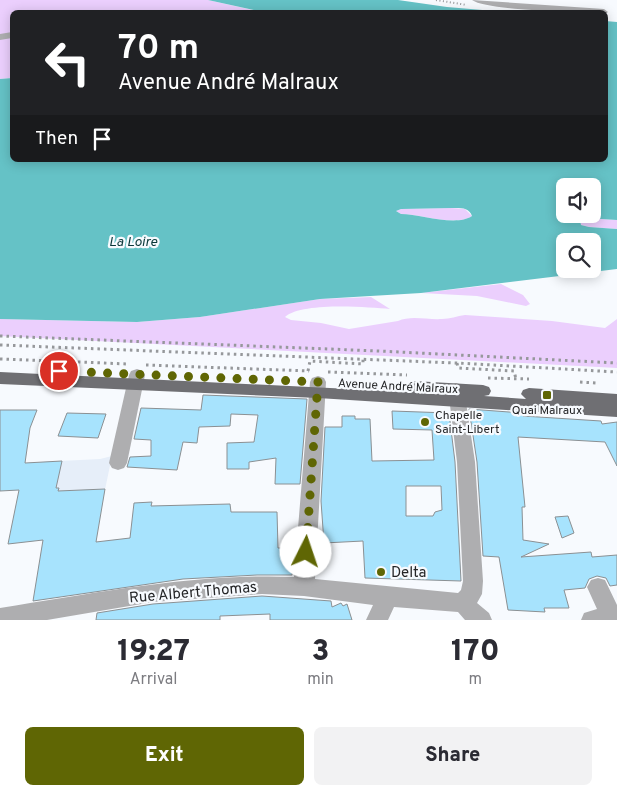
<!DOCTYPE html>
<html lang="en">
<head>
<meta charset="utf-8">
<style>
  :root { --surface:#fff; --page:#f2f2f3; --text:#2b2b33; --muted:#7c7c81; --accent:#5f6604 }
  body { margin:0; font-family:Overpass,sans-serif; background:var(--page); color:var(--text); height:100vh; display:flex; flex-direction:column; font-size:19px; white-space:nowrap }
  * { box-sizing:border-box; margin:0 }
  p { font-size:16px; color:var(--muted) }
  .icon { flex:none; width:28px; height:28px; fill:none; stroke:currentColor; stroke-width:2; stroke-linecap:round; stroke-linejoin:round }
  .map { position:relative; height:620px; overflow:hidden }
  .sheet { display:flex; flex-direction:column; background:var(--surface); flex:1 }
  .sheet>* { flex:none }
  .banner { position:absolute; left:10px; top:10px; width:598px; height:152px; border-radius:8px; box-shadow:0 2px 12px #0003; background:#202124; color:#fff; overflow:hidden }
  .tools { position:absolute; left:556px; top:178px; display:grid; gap:10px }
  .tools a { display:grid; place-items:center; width:45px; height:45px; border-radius:8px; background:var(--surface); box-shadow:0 2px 12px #0003; font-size:25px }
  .pin { position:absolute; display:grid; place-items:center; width:42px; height:42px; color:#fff; margin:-21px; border:2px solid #fff; border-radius:50%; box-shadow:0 1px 5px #0007 }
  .me { position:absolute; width:55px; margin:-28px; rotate:4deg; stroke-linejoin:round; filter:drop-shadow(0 0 4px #0008) }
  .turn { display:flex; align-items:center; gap:18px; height:105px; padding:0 25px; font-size:22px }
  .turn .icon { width:65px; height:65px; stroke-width:2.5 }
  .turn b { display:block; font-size:35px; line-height:42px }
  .then { display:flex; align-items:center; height:48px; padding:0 25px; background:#0003; gap:10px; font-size:19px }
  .eta { display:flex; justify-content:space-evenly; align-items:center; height:85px; text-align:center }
  .eta b { font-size:30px; font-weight:800; line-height:35px }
  .cta { display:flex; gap:10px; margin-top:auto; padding:10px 25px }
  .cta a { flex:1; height:58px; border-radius:8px; background:var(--accent); color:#fff; font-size:20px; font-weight:800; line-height:58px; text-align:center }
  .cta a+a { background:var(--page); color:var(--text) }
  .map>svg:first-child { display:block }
  .built { fill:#e6eef9 }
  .green { fill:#ebcffd }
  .water { fill:#65c2c6; fill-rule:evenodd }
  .building { fill:#a7e3fd; stroke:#8b9093; fill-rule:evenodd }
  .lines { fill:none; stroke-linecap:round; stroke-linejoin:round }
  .path-far1 { stroke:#96989b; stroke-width:2; stroke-dasharray:1 2.5; stroke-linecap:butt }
  .path { stroke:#96989b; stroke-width:3; stroke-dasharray:2.5 4; stroke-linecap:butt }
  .minor { fill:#aeaeb0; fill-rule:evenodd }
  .major { fill:#6f6f73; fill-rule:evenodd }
  .route { stroke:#5f6604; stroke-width:9; stroke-dasharray:0 16.2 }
  .poi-dot { fill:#5f6604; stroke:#f7fafe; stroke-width:2 }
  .labels { text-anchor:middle; stroke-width:4.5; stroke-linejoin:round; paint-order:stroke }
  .street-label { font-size:12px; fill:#242527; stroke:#f7fafe }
  .poi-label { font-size:12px; fill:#242527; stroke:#f7fafe }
  .water-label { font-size:14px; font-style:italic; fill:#0a383a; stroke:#f7fafe }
  .near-poi-label { font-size:15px; fill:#242527; stroke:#f7fafe; text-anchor:start }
  .near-street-label { font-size:15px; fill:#242527; stroke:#f7fafe }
</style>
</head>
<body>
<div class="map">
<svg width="617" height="620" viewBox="0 0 617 620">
  <rect width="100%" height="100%" fill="#f7fafe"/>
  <path class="built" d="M112,456L102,504L34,508L41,462L100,459Z"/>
  <g class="green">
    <path d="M0,0H208L261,12H12V78L0,79Z"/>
    <path d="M452,208L465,209L472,216C456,227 420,214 401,214L396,211L401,209Z"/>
    <path d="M586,218L617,220V229L589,227L581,225L580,220Z"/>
    <path d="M501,284L523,295L530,304L526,306L477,296L421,293Z"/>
    <path d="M371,297L390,309C366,307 302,302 285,317L291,320L321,323L349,329L398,321C411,315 427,320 442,319C450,319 457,316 465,315L552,321L605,328L617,319V368L0,336V319L137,322L200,317L320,299Z"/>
  </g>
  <g class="water">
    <path d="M208,0H398L447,7L506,12H263Z"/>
    <path d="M605,21L617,22V220L586,218L580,220L581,225L589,227L617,229V269L421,293L320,299L200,317L137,322L0,319V79L12,78V160H605ZM565,186H592V214H565ZM452,208C460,208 469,207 472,216C456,227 420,214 401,214L396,211L401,209ZM565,241H592V269H565Z"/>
  </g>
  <g class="building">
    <path d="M203,395L307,399L300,484H275L276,458L249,462V469H227V443L254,442L258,415L231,414L230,426L199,427L197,443L183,442L177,470L127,467L130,457L151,456V440L134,439L141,408L201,410Z"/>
    <path d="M469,409L522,413L523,416L601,421L602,424L617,422V466L605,442L518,437L525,507H522L523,540L549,544L521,557L591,552L592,557L617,555V585L610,586L606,578L597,576L589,579L585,588L564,590L569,608H544L545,612L508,610L499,557L483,556L477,462Z"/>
    <path d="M0,410H37L30,428L25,463L62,461L56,488H59L58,491L105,489L96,542L130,538L134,503L152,502L151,506L230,504L231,512H277L278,548H294L292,575H257L183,579L33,601L43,540L8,544L19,490L0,491Z"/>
    <path d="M392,411L449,413L455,462L461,581L365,578L363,541L324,543L321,501L325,427H342V416H355V419H370L372,461L434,460L432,430L393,429ZM406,486H441L442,510L435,512L433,516H406Z"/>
    <path d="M67,413L106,414L98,438L58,436Z"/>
    <path d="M568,516L574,533L562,538L555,517Z"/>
    <path d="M262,596L331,601L332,607L341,603L343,606L347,604L352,620H270V614L220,616V620H96L97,613L153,604Z"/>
  </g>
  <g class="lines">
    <path class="path-far1" d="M436,0L467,5"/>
    <g class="path">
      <path d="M0,336L379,351L617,363"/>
      <path d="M0,345L457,363L617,372"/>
      <path d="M0,359L129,364"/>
      <path d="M457,363L458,368L514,371L516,379"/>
      <path d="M146,365L309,371"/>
      <path d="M308,371L310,361L363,364V359"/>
      <path d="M328,372L407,375"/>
      <path d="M488,378L529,379"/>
      <path d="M580,382L596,383"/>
    </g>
    <g class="minor">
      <path d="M472,0L604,9L608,12L605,14V12C582,12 487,11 472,0Z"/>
      <path d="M12,32V38L0,40V34Z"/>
      <path d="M137,369L143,371L145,375L127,463L124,468L118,470L112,468L109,463L129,375L131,371Z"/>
      <path d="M318,376L324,378L326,382L315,579L458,593L461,590L463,581L457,462L448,389L450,385L456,383L462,385L464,389L475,462L483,581L482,594L477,603L489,613L492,620H465L458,612L394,607L388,620H366L373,605L304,596L262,594L153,602L47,620H0V608C97,593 195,573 294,577L310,382L312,378Z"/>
      <path d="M598,578L605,580L617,605V620H581L584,613L597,609L587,587L591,580Z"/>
    </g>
    <path class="major" d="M0,372L411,392L406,387L408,383L414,381L483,385L489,387L491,391L489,395L484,396L526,399L521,394L523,390L529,388L617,394V417L318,398L0,384Z"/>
  </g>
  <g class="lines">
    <path class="route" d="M59,371L318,382L306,552"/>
  </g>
  <g class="poi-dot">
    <rect x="542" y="390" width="10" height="10" rx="2.5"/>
    <circle cx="425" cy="422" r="5"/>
    <circle cx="381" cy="572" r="5"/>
  </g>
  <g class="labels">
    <g class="street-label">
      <text transform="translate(398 386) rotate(3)" y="4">Avenue André Malraux</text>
    </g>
    <g class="poi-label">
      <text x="547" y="414">Quai Malraux</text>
      <text x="435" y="419" text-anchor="start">Chapelle<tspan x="435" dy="14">Saint-Libert</tspan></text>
    </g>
    <g class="water-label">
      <text x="133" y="246">La Loire</text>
    </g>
    <g class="near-poi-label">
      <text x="391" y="577">Delta</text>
    </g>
    <g class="near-street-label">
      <text transform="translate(193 592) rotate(-5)" y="5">Rue Albert Thomas</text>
    </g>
  </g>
</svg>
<div class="tools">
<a><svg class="icon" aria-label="sound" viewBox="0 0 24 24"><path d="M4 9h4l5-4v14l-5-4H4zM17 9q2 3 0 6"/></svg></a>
<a><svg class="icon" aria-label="search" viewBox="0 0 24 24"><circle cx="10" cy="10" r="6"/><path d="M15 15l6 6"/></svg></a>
</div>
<div class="pin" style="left:59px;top:371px;background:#d93025"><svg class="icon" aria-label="arrive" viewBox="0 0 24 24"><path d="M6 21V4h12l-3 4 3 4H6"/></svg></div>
<svg class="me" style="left:306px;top:552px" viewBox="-20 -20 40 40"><circle r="19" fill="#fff"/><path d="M0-13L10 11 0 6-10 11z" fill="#5f6604"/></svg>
<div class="banner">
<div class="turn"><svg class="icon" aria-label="left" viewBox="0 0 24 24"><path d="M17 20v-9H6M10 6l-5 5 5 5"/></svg><div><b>70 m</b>Avenue André Malraux</div></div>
<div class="then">Then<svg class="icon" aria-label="arrive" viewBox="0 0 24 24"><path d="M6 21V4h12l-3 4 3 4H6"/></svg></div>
</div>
</div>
<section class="sheet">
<div class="eta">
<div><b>19:27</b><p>Arrival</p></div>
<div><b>3</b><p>min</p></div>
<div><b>170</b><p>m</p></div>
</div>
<div class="cta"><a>Exit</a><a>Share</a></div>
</section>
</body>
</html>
